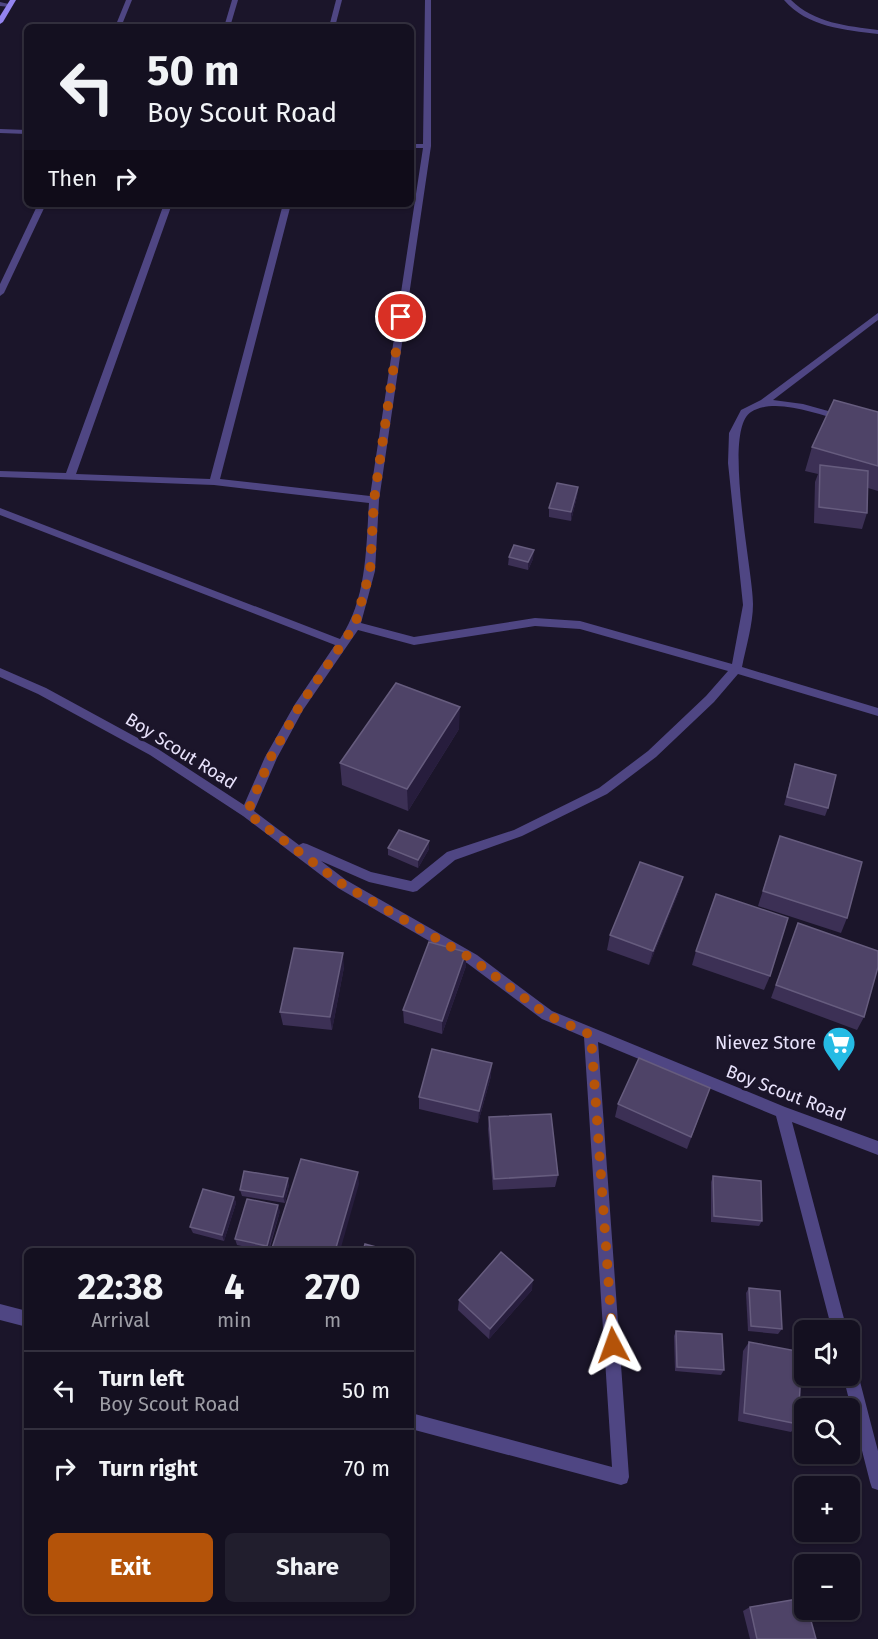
<!DOCTYPE html>
<html lang="en">
<head>
<meta charset="utf-8">
<style>
  :root { --surface:#141020; --page:#211e2d; --text:#f1f3f6; --muted:#9d9da5; --line:#33303e; --accent:#b45309 }
  body { margin:0; font-family:"Fira Sans",sans-serif; background:var(--page); color:var(--text); height:100vh; display:flex; flex-direction:column; font-size:22px; white-space:nowrap }
  * { box-sizing:border-box; margin:0 }
  p { font-size:20px; color:var(--muted) }
  .icon { flex:none; width:33px; height:33px; fill:none; stroke:currentColor; stroke-width:2; stroke-linecap:round; stroke-linejoin:round }
  .map { position:relative; flex:1; overflow:hidden }
  .side { position:absolute; left:24px; top:1248px; width:390px; height:366px; display:flex; flex-direction:column; background:var(--surface); border-radius:9px; box-shadow:0 2px 4px #0004,0 0 0 2px var(--line) }
  .side>* { flex:none }
  .guide { position:absolute; left:24px; top:24px; width:390px; height:183px; border-radius:9px; box-shadow:0 2px 4px #0004,0 0 0 2px var(--line); background:#141020; color:var(--text); overflow:hidden }
  .fabs { position:absolute; left:794px; top:1320px; display:grid; gap:12px }
  .fabs a { display:grid; place-items:center; width:66px; height:66px; border-radius:9px; background:var(--surface); box-shadow:0 2px 4px #0004,0 0 0 2px var(--line); font-size:30px }
  .pin { position:absolute; display:grid; place-items:center; width:51px; height:51px; color:#fff; margin:-26px; border:3px solid #fff; border-radius:50%; box-shadow:0 2px 6px #0007 }
  .me { position:absolute; width:66px; margin:-33px; rotate:356deg; stroke-linejoin:round; filter:drop-shadow(0 0 4px #0008) }
  .turn { display:flex; align-items:center; gap:21px; height:126px; padding:0 24px; font-size:27px }
  .turn .icon { width:78px; height:78px; stroke-width:2.5 }
  .turn b { display:block; font-size:42px; line-height:51px }
  .then { display:flex; align-items:center; height:57px; padding:0 24px; background:#0003; gap:12px; font-size:22px }
  .eta { display:flex; justify-content:space-evenly; align-items:center; height:102px; text-align:center }
  .eta b { font-size:36px; font-weight:700; line-height:42px }
  .primary-button { display:flex; gap:12px; margin-top:auto; padding:12px 24px }
  .primary-button a { flex:1; height:69px; border-radius:9px; background:var(--accent); color:#fff; font-size:24px; font-weight:700; line-height:69px; text-align:center }
  .primary-button a+a { background:var(--page); color:var(--text) }
  ul { padding:0; list-style:none }
  li { display:flex; align-items:center; gap:18px; height:78px; padding:0 24px; border-top:2px solid var(--line) }
  li div { flex:1 }
  li b { display:block; font-size:22px }
  li em { font-style:normal }
  .map>svg:first-child { display:block }
  .lines { fill:none; stroke-linecap:round; stroke-linejoin:round }
  .street { fill:#4f4683; fill-rule:evenodd }
  .secondary { fill:#9484f0; fill-rule:evenodd }
  .wall { fill:#3c3055 }
  .shaded-wall { fill:#271d3d }
  .building { fill:#4e4367; stroke:#665c7e; stroke-width:1.5 }
  .route { stroke:#b45309; stroke-width:10; stroke-dasharray:0 18 }
  .labels { text-anchor:middle; stroke-width:6; stroke-linejoin:round; paint-order:stroke }
  .street-label { font-size:18px; fill:#e8e2fb; stroke:#1b152a }
  .poi-label { font-size:18px; fill:#e8e2fb; stroke:#1b152a; text-anchor:end }
</style>
</head>
<body>
<div class="map">
<svg width="878" height="1639" viewBox="0 0 878 1639">
  <rect width="100%" height="100%" fill="#1b152a"/>
  <g class="lines">
    <g class="street">
      <path d="M126,0H132L121,27H115Z"/>
      <path d="M232,0H238L230,27H224Z"/>
      <path d="M336,0H342L335,27H329Z"/>
      <path d="M425,0H431V146L379,500L375,571L361,623L414,637L535,618L580,621L732,664L743,605L728,463L729,433L741,410L761,400L878,313V320L773,400L803,404L846,416V420L843,421C817,414 775,397 751,412C722,430 753,570 753,604C753,624 746,647 742,667L878,708V716L738,674L714,702L656,757L607,794L522,836L455,860L417,891L413,892L369,882L321,861L346,880L477,955L552,1011L785,1107L878,1141V1155L792,1122L847,1330H832L776,1116L598,1042L629,1477L627,1483L621,1485L411,1429V1413L612,1467L584,1037L542,1019L467,963L338,888L243,816L150,755L38,694L0,677V668L46,688L158,749L244,805L265,757L295,704L335,645L0,515V508L340,639C367,599 366,548 369,503L214,485L0,477V471L66,473L164,204H172L76,474L210,479L283,204H291L220,479L370,496L423,148H411V144H423ZM535,626L580,629L728,671L706,696L648,751L599,788L514,830L447,852L411,881L371,872L307,844L303,843L299,845L254,811L277,758L303,710L358,630L414,645Z"/>
      <path d="M784,0H791C814,23 847,26 878,30V34C845,30 807,27 784,0Z"/>
      <path d="M0,2L13,5L10,7L0,6Z"/>
      <path d="M0,129L27,130V134L0,133Z"/>
      <path d="M38,204H46L4,293L0,296V284Z"/>
      <path d="M0,1304L27,1311V1327L0,1320Z"/>
      <path d="M849,1362L854,1365L857,1370L878,1451V1490L872,1488L870,1482L843,1376H849Z"/>
    </g>
    <path class="secondary" d="M10,0H16L3,22L0,24V16Z"/>
  </g>
  <g class="wall">
    <path d="M878,411V491L868,488L867,513L862,529L814,523L815,482L818,474L805,471L812,447Z"/>
    <path d="M578,487L577,496L571,521L549,517V508Z"/>
    <path d="M509,557L533,559L528,570L508,565Z"/>
    <path d="M459,729L408,811L342,785L340,763Z"/>
    <path d="M795,764L828,808L825,816L784,805Z"/>
    <path d="M780,836L847,918L841,933L758,906Z"/>
    <path d="M429,841V849L418,868L388,855V848Z"/>
    <path d="M683,877L679,891L649,965L607,950L610,935Z"/>
    <path d="M798,923L864,1017L857,1030L771,998Z"/>
    <path d="M696,951L770,976L764,990L692,965Z"/>
    <path d="M466,966L442,1034L404,1023L403,1010Z"/>
    <path d="M344,967L332,1030L283,1025L280,1012Z"/>
    <path d="M491,1076L478,1123L419,1109V1097Z"/>
    <path d="M710,1088L687,1149L615,1117L618,1104Z"/>
    <path d="M489,1117L558,1175L555,1187L493,1190L488,1129Z"/>
    <path d="M713,1176L762,1221L759,1226L711,1222V1182Z"/>
    <path d="M289,1184L285,1203L242,1196L240,1190Z"/>
    <path d="M234,1197L236,1203L224,1241L193,1233L190,1227Z"/>
    <path d="M280,1211L269,1251H265L237,1245L235,1239Z"/>
    <path d="M749,1288L782,1329L778,1334L748,1331L746,1293Z"/>
    <path d="M532,1290L489,1339L458,1310L459,1300Z"/>
    <path d="M676,1331L724,1370L721,1375L675,1371L674,1336Z"/>
    <path d="M749,1342L798,1424L791,1432L738,1421L743,1351Z"/>
    <path d="M750,1607L816,1639H750L743,1611Z"/>
  </g>
  <g class="shaded-wall">
    <path d="M578,487L577,496L571,521V512Z"/>
    <path d="M534,550L533,559L528,570V562Z"/>
    <path d="M460,707L459,729L408,811L407,789Z"/>
    <path d="M429,841V849L418,868V860Z"/>
    <path d="M683,877L679,891L649,965L653,951Z"/>
    <path d="M466,952V966L442,1034V1021Z"/>
    <path d="M343,953L344,967L332,1030L330,1017Z"/>
    <path d="M492,1063L491,1076L478,1123L479,1111Z"/>
    <path d="M358,1172L359,1184L340,1251H335Z"/>
    <path d="M288,1178L289,1184L285,1203L283,1197Z"/>
    <path d="M234,1197L236,1203L224,1241L222,1235Z"/>
    <path d="M278,1205L280,1211L268,1251L267,1246Z"/>
    <path d="M533,1280L532,1290L489,1339L490,1329Z"/>
  </g>
  <g class="building">
    <path d="M834,400L878,412V466L812,447Z"/>
    <path d="M820,465L868,471L867,513L819,507Z"/>
    <path d="M557,483L578,487L571,512L549,508Z"/>
    <path d="M514,545L534,550L528,562L509,557Z"/>
    <path d="M396,683L460,707L407,789L340,763Z"/>
    <path d="M795,764L836,775L828,808L787,797Z"/>
    <path d="M399,830L429,841L418,860L388,848Z"/>
    <path d="M780,836L862,862L847,918L763,891Z"/>
    <path d="M640,862L683,877L653,951L610,935Z"/>
    <path d="M716,894L788,918L770,976L696,951Z"/>
    <path d="M798,923L878,951V967L864,1017L776,985Z"/>
    <path d="M429,942L466,952L442,1021L403,1010Z"/>
    <path d="M294,948L343,953L330,1017L280,1012Z"/>
    <path d="M432,1049L492,1063L479,1111L419,1097Z"/>
    <path d="M639,1058L710,1088L691,1137L618,1104Z"/>
    <path d="M551,1114L558,1175L494,1179L489,1117Z"/>
    <path d="M301,1159L358,1172L335,1251H271Z"/>
    <path d="M244,1171L288,1178L283,1197L240,1190Z"/>
    <path d="M713,1176L761,1181L762,1221L714,1216Z"/>
    <path d="M203,1189L234,1197L222,1235L190,1227Z"/>
    <path d="M247,1199L278,1205L267,1246L235,1239Z"/>
    <path d="M365,1244L391,1251H363Z"/>
    <path d="M501,1252L533,1280L490,1329L459,1300Z"/>
    <path d="M749,1288L780,1291L782,1329L751,1326Z"/>
    <path d="M676,1331L722,1334L724,1370L677,1367Z"/>
    <path d="M749,1342L802,1352L798,1424L744,1413Z"/>
    <path d="M804,1598V1610H808L816,1639H757L750,1607Z"/>
  </g>
  <g class="lines">
    <path class="route" d="M401,317L374,500L370,571L355,625L299,707L271,757L247,813L342,884L472,959L547,1015L591,1035L613,1345"/>
  </g>
  <defs>
    <symbol id="supermarket-pin" viewBox="-11 -11 22 30"><path d="M0 17L-7.5 6A9.5 9.5 0 1 1 7.5 6Z" fill="#25bbe4" stroke="#1b152a"/><path d="M-6-5.5h2.5l.6 2H6L4.5 2H-2.5L-4.4-4H-6ZM-1.5 3.2a1.3 1.3 0 1 0 .1 0ZM3 3.2a1.3 1.3 0 1 0 .1 0Z" fill="#fff"/></symbol>
  </defs>
  <g fill-rule="evenodd">
    <use href="#supermarket-pin" x="820" y="1024" width="38" height="52"/>
  </g>
  <g class="labels">
    <g class="street-label">
      <text transform="translate(181 751) rotate(32)" y="6">Boy Scout Road</text>
      <text transform="translate(786 1093) rotate(21)" y="6">Boy Scout Road</text>
    </g>
    <g class="poi-label">
      <text x="816" y="1049">Nievez Store</text>
    </g>
  </g>
</svg>
<div class="fabs">
<a><svg class="icon" aria-label="sound" viewBox="0 0 24 24"><path d="M4 9h4l5-4v14l-5-4H4zM17 9q2 3 0 6"/></svg></a>
<a><svg class="icon" aria-label="search" viewBox="0 0 24 24"><circle cx="10" cy="10" r="6"/><path d="M15 15l6 6"/></svg></a>
<a>+</a>
<a>−</a>
</div>
<div class="pin" style="left:401px;top:317px;background:#d93025"><svg class="icon" aria-label="arrive" viewBox="0 0 24 24"><path d="M6 21V4h12l-3 4 3 4H6"/></svg></div>
<svg class="me" style="left:613px;top:1345px" viewBox="-20 -20 40 40"><path d="M0-17L14 15 0 8-14 15z" fill="#b45309" stroke="#fff" stroke-width="4"/></svg>
<div class="guide">
<div class="turn"><svg class="icon" aria-label="left" viewBox="0 0 24 24"><path d="M17 20v-9H6M10 6l-5 5 5 5"/></svg><div><b>50 m</b>Boy Scout Road</div></div>
<div class="then">Then<svg class="icon" aria-label="right" viewBox="0 0 24 24"><path d="M7 20v-9h11M14 6l5 5-5 5"/></svg></div>
</div>
<section class="side">
<div class="eta">
<div><b>22:38</b><p>Arrival</p></div>
<div><b>4</b><p>min</p></div>
<div><b>270</b><p>m</p></div>
</div>
<ul>
<li><svg class="icon" aria-label="left" viewBox="0 0 24 24"><path d="M17 20v-9H6M10 6l-5 5 5 5"/></svg><div><b>Turn left</b><p>Boy Scout Road</p></div><em>50 m</em></li>
<li><svg class="icon" aria-label="right" viewBox="0 0 24 24"><path d="M7 20v-9h11M14 6l5 5-5 5"/></svg><div><b>Turn right</b></div><em>70 m</em></li>
</ul>
<div class="primary-button"><a>Exit</a><a>Share</a></div>
</section>
</div>
</body>
</html>
